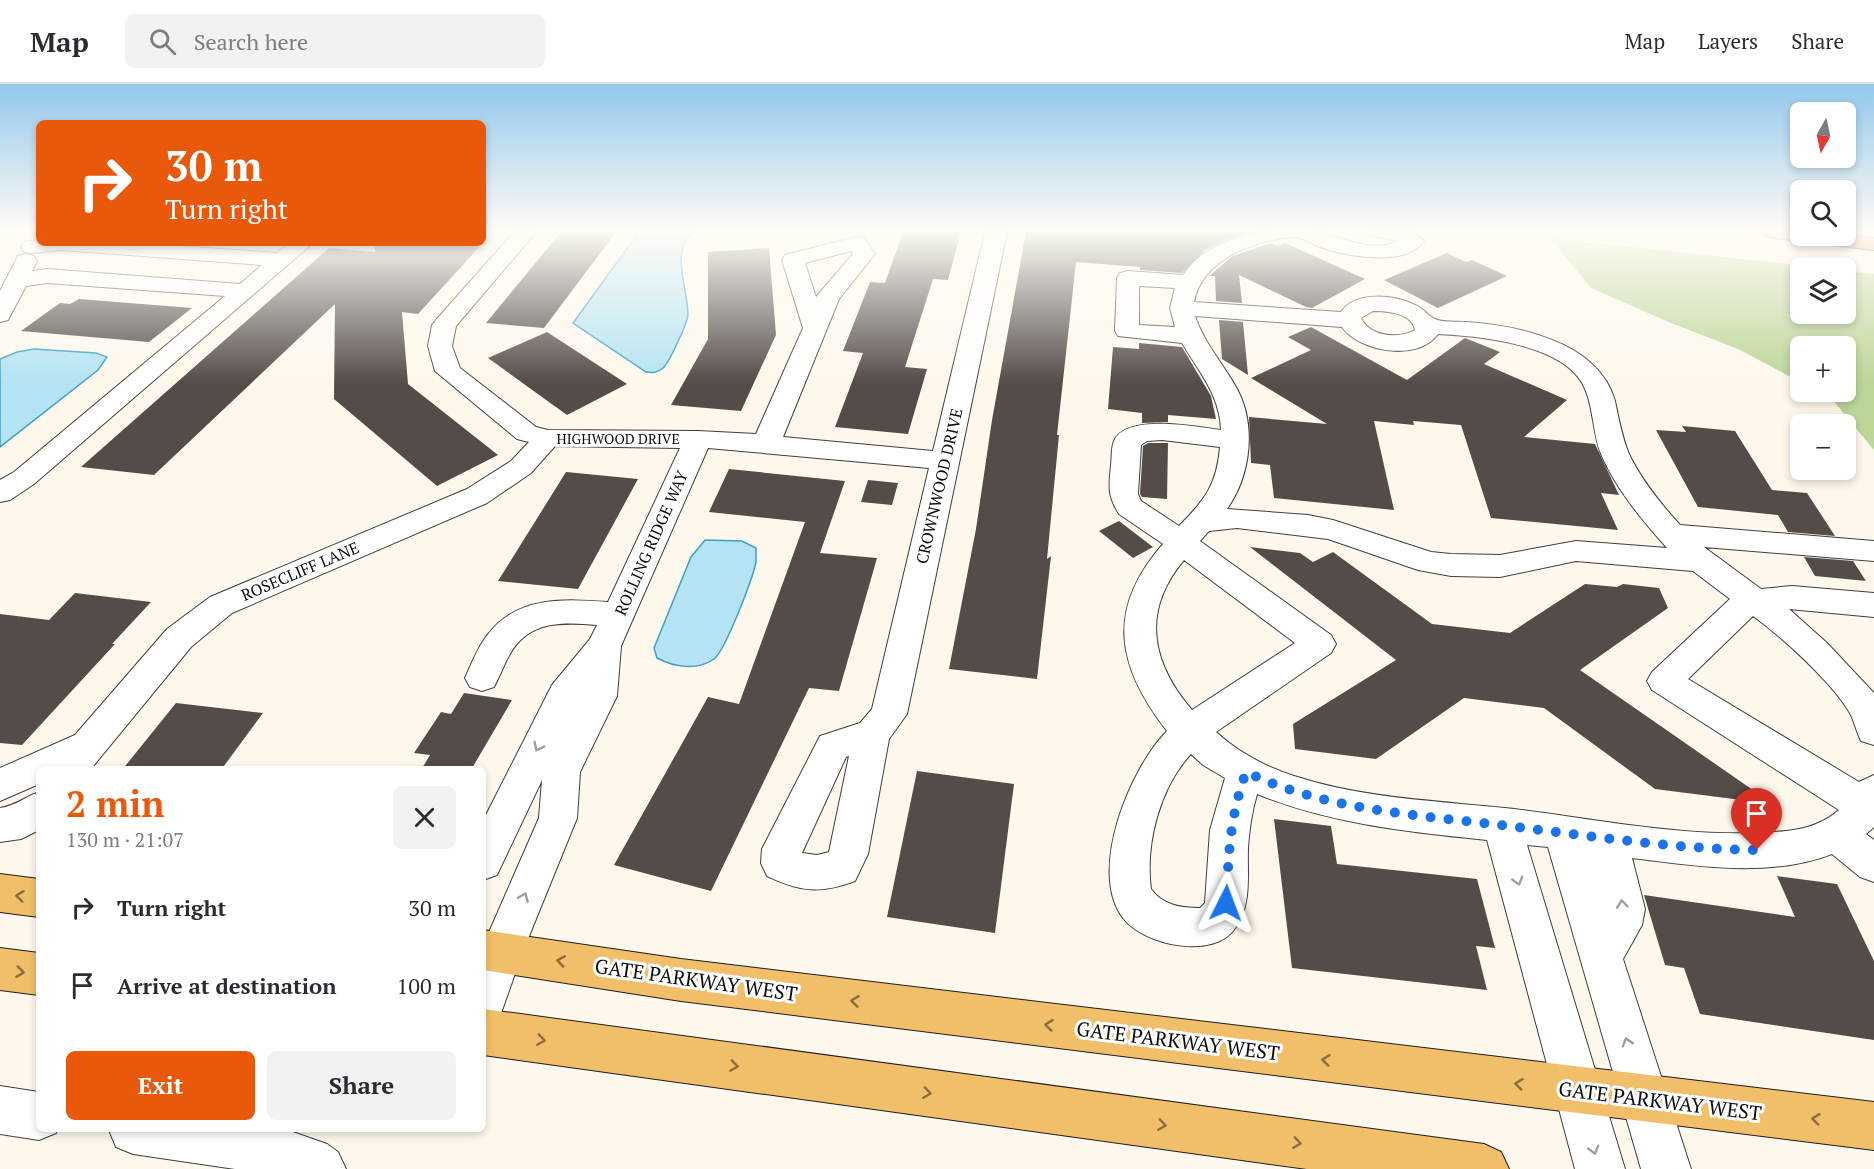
<!DOCTYPE html>
<html lang="en">
<head>
<meta charset="utf-8">
<style>
  :root { --surface:#fff; --page:#f2f2f3; --text:#2b2b33; --muted:#7c7c81; --line:#e1e1e2; --accent:#ea580c }
  body { margin:0; font-family:"PT Serif",serif; background:var(--page); color:var(--text); height:100vh; display:flex; flex-direction:column; font-size:22px; white-space:nowrap }
  * { box-sizing:border-box; margin:0 }
  p { font-size:20px; color:var(--muted) }
  .icon { flex:none; width:33px; height:33px; fill:none; stroke:currentColor; stroke-width:2; stroke-linecap:round; stroke-linejoin:round }
  .map { position:relative; flex:1; overflow:hidden }
  .details { position:absolute; left:36px; top:682px; width:450px; height:366px; display:flex; flex-direction:column; background:var(--surface); border-radius:9px; box-shadow:0 3px 9px #0003 }
  .details>* { flex:none }
  .hud { position:absolute; left:36px; top:36px; width:450px; height:126px; border-radius:9px; box-shadow:0 3px 9px #0003; background:#ea580c; color:#fff; overflow:hidden }
  .needle { width:39px; rotate:189deg }
  .fabs { position:absolute; left:1790px; top:18px; display:grid; gap:12px }
  .fabs a { display:grid; place-items:center; width:66px; height:66px; border-radius:9px; background:var(--surface); box-shadow:0 3px 9px #0003; font-size:30px }
  .pin { position:absolute; display:grid; place-items:center; width:51px; height:51px; color:#fff; margin:-62px -26px; border-radius:50% 50% 50% 0; rotate:-45deg; box-shadow:0 0 6px #0007 }
  .pin .icon { rotate:45deg }
  .me { position:absolute; width:66px; margin:-33px; rotate:3deg; stroke-linejoin:round; filter:drop-shadow(0 0 4px #0008) }
  .turn { display:flex; align-items:center; gap:21px; height:126px; padding:0 30px; font-size:27px }
  .turn .icon { width:78px; height:78px; stroke-width:2.5 }
  .turn b { display:block; font-size:42px; line-height:51px }
  .round { display:grid; place-items:center; flex:none; width:63px; height:63px; border-radius:9px; background:var(--page) }
  .head { display:flex; align-items:center; justify-content:space-between; height:102px; padding:0 30px }
  h1 { font-size:36px; font-weight:600; line-height:45px; color:var(--accent) }
  .primary-button { display:flex; gap:12px; margin-top:auto; padding:12px 30px }
  .primary-button a { flex:1; height:69px; border-radius:9px; background:var(--accent); color:#fff; font-size:24px; font-weight:600; line-height:69px; text-align:center }
  .primary-button a+a { background:var(--page); color:var(--text) }
  ul { padding:0; list-style:none }
  li { display:flex; align-items:center; gap:18px; height:78px; padding:0 30px }
  li div { flex:1 }
  li b { display:block; font-size:22px }
  li em { font-style:normal }
  header { display:flex; align-items:center; gap:36px; box-sizing:border-box; height:84px; padding:0 30px; background:var(--surface); border-bottom:2px solid var(--line) }
  header strong { font-size:28px }
  nav { display:flex; gap:33px; margin-inline-start:auto; font-size:21px }
  .search { width:420px; height:54px; background:var(--page); display:flex; align-items:center; gap:15px; box-sizing:border-box; padding:0 21px; border-radius:9px; color:var(--muted); font-size:22px }
  .map>svg:first-child { display:block }
  .forest { fill:#bcd698 }
  .water { fill:#b4e3f3; stroke:#3fa1c6; stroke-width:1.5 }
  .building { fill:#544c49 }
  .lines { fill:none; stroke-linecap:round; stroke-linejoin:round }
  .minor-casing { stroke:#3f3f3f; stroke-width:2 }
  .major-casing { stroke:#1d1d1d; stroke-width:2 }
  .highway-casing { stroke:#1d1d1d; stroke-width:2 }
  .minor { fill:#fff; fill-rule:evenodd }
  .major { fill:#f1bf69; fill-rule:evenodd }
  .highway { fill:#ed8c5c; fill-rule:evenodd }
  .oneway { stroke:#9e9e9e }
  .oneway2 { stroke:#8a6e3f }
  .route { stroke:#1a73e8; stroke-width:10; stroke-dasharray:0 18 }
  .labels { text-anchor:middle; stroke-width:6; stroke-linejoin:round; paint-order:stroke }
  .far-street-label { font-size:14px; fill:#0c0c0c; stroke:#fff }
  .street-label { font-size:16px; fill:#0c0c0c; stroke:#fff }
  .near-street-label { font-size:20px; fill:#0c0c0c; stroke:#fff }
</style>
</head>
<body>
<header>
<strong>Map</strong>
<div class="search"><svg class="icon" aria-label="search" viewBox="0 0 24 24"><circle cx="10" cy="10" r="6"/><path d="M15 15l6 6"/></svg>Search here</div>
<nav><a>Map</a><a>Layers</a><a>Share</a></nav>
</header>
<div class="map">
<svg width="1874" height="1085" viewBox="0 0 1874 1085">
  <rect width="100%" height="100%" fill="#fef8ec"/>
  <path class="forest" d="M1550,154L1823,184H1800V230H1845V187L1874,190V366L1831,314L1818,308H1845V262H1800V298L1738,265L1671,239L1591,204Z"/>
  <g class="water">
    <path d="M639,148H694C669,164 688,205 688,230C688,238 669,279 663,284C657,289 653,289 646,288L573,239Z"/>
    <path d="M34,265L96,269L107,273L98,286L0,363V275L17,268Z"/>
    <path d="M705,456L742,457L756,464C756,469 756,474 756,478C753,494 725,567 714,575C697,587 674,583 657,574L654,564L691,473Z"/>
  </g>
  <g class="building">
    <path d="M561,148H616L544,244L486,239Z"/>
    <path d="M903,148H961L948,196L933,195L905,283L927,285L908,350L835,343L863,269L843,267L870,198L885,199Z"/>
    <path d="M1026,148H1251L1225,156L1205,166L1182,189L1140,186V183L1076,178L1057,351H1059L1047,475L1051,472L1037,595L949,585L976,445L992,336Z"/>
    <path d="M375,159H483L418,230L402,228L408,300L498,371L437,402L334,315L335,220L154,391L81,383L329,164L375,168Z"/>
    <path d="M1271,159L1277,162L1285,159L1365,195L1312,224L1306,223L1239,191L1242,219L1216,217L1215,192H1209L1233,172Z"/>
    <path d="M769,164L776,251L741,327L671,321L708,255V168Z"/>
    <path d="M1447,169L1466,178L1472,176L1507,192L1438,224L1384,196Z"/>
    <path d="M79,215L192,224L149,258L21,247L60,219L70,220Z"/>
    <path d="M1219,236L1243,238L1248,291L1222,275Z"/>
    <path d="M1311,243L1407,296L1465,254L1500,268L1484,280L1567,316L1524,353L1595,360L1619,411L1601,409L1618,446L1491,434L1461,341L1413,337L1414,341L1374,337L1394,426L1274,414L1270,381L1251,379L1249,333L1327,340L1251,294L1311,266L1288,253Z"/>
    <path d="M547,248L627,300L567,331L488,274Z"/>
    <path d="M1139,259L1182,263L1211,312L1216,335L1168,331V338L1142,339V329L1108,325L1113,263L1139,265Z"/>
    <path d="M1682,342L1735,347L1772,406L1807,409L1835,452L1788,448L1778,431L1698,423L1656,346L1686,348Z"/>
    <path d="M1148,359H1168L1167,415L1142,413L1140,410L1143,362Z"/>
    <path d="M729,385L845,397L820,469L877,474L839,607L809,604L711,807L614,781L708,613L739,620L805,438L709,428Z"/>
    <path d="M566,388L638,395L578,505L498,497Z"/>
    <path d="M868,396L898,399L892,421L861,418Z"/>
    <path d="M1119,437L1153,463L1133,474L1099,447Z"/>
    <path d="M1250,463L1300,469L1313,478L1333,468L1432,540L1510,549L1585,500L1617,503L1623,500L1659,504L1668,524L1580,586L1773,720L1655,705L1544,624L1464,614L1376,675L1295,665L1293,640L1396,576Z"/>
    <path d="M1804,473L1853,477L1866,497L1815,492Z"/>
    <path d="M75,509L151,518L112,560H115L22,661L0,659V530L49,536Z"/>
    <path d="M464,609L512,616L471,686H421L430,671L414,669L441,628L451,630Z"/>
    <path d="M176,619L263,629L221,686H122Z"/>
    <path d="M917,687L1014,700L995,849L887,833Z"/>
    <path d="M1274,735L1331,742L1337,780L1477,795L1495,864L1476,862L1487,906L1292,884Z"/>
    <path d="M1777,792L1837,800L1874,877V956L1700,930L1684,884L1665,881L1644,811L1795,833Z"/>
  </g>
  <g class="lines">
    <defs>
      <g id="minor">
        <path d="M514,148H536L456,242L452,262L460,284L536,343L548,346L698,347L756,350L803,244L782,176L785,171L856,153L864,154L875,170L839,215L783,353L933,367L985,148H1007L907,630L889,655L868,770L855,797C820,810 801,808 767,792L761,779L762,765L820,652L860,639L872,625L929,384L708,364L621,562L617,612L580,688L577,734L523,867L499,935L483,942V862L539,734L542,696L497,791L483,796V737L552,601L590,555L597,541C564,538 529,536 510,570C504,580 500,592 494,603L482,607L470,603L465,594C472,579 478,562 489,549C518,512 565,515 608,518L680,364L555,362L531,389L487,419L232,529L191,563L90,686H39V700L0,717V684L75,651L167,545L210,513L467,405L511,377L529,358L517,355L435,287L428,262L432,241L436,236ZM851,167L853,170L816,213L805,179ZM849,672L829,768L817,771L802,769L846,673Z"/>
        <path d="M1258,148C1277,148 1301,144 1319,148C1344,153 1371,170 1398,157L1372,152L1369,148H1413L1424,157C1405,184 1346,172 1320,163C1312,160 1302,153 1294,153C1255,156 1202,175 1194,218L1341,228C1356,206 1396,211 1417,222C1424,225 1429,233 1435,235C1444,239 1458,237 1467,238C1496,240 1525,245 1552,256C1581,267 1607,287 1615,317C1619,336 1622,353 1629,370C1642,397 1661,420 1680,441L1874,457V477L1704,463L1761,505L1792,502L1874,509V533L1789,525L1827,559L1874,609V661L1861,657C1857,649 1855,640 1851,631C1834,600 1782,553 1753,532L1688,595L1859,698L1874,691V743L1866,750L1874,756V798L1860,793L1832,770C1770,794 1697,782 1632,774L1645,825L1642,841L1623,875L1691,1085H1641L1548,763L1527,761L1625,1085H1575L1487,756C1408,748 1331,740 1257,710C1252,728 1249,746 1248,764C1247,791 1252,819 1236,843C1215,877 1143,861 1123,834C1087,787 1131,683 1167,647C1116,582 1106,525 1163,460L1119,430C1107,411 1109,402 1111,381C1112,374 1111,364 1114,357C1126,329 1197,343 1221,346C1220,311 1199,288 1182,259L1118,252L1115,247L1117,194L1120,189L1128,187L1183,191C1200,165 1229,155 1258,148ZM1139,202L1175,204L1170,224L1175,243L1139,241ZM1373,227C1387,227 1412,229 1415,246C1399,255 1370,253 1361,234ZM1195,232L1342,243C1359,268 1419,278 1438,250C1479,252 1560,260 1582,299C1594,320 1592,348 1601,370C1616,405 1642,436 1667,464L1576,457L1500,471L1451,470L1431,468L1333,436L1308,431L1227,425C1251,391 1257,340 1236,303C1222,278 1204,259 1195,232ZM1162,356L1220,363C1217,400 1205,416 1179,442L1141,417L1138,410L1141,361L1147,357ZM1237,444L1328,455L1418,486L1451,492L1500,493L1576,477L1693,487L1730,515L1652,588L1647,597L1652,606L1839,726C1824,739 1806,745 1786,747C1696,756 1603,736 1514,725C1441,717 1365,715 1294,692C1266,683 1238,668 1216,648L1331,569L1336,560L1331,551L1200,457L1209,447ZM1184,476L1295,559L1192,626C1151,578 1141,527 1184,476ZM1191,670L1203,681L1225,694L1210,746L1205,819L1200,824C1180,824 1163,821 1151,805C1145,760 1160,703 1191,670Z"/>
        <path d="M39,156V159H137L277,169L289,159H313L34,400L10,416L0,418V396L14,388L225,212L47,199L26,202L8,236L0,238V207L18,172L26,170L34,172L37,177L32,187L47,185L240,200L262,181L62,166L32,169L24,168L21,163L24,158Z"/>
        <path d="M39,708V746L21,755L0,758V724C15,722 25,713 39,708Z"/>
        <path d="M0,1002L39,1008V1046H57L56,1049L39,1056L0,1050Z"/>
        <path d="M109,1046H287L327,1060L338,1068L346,1085H235L133,1070L116,1063Z"/>
      </g>
      <g id="major">
        <path d="M0,790L39,795V833L0,828Z"/>
        <path d="M483,846L681,875L1874,1018V1066L681,917L483,886Z"/>
        <path d="M0,864L39,869V911L0,906Z"/>
        <path d="M483,925L1484,1060L1501,1068L1509,1085H1307L483,971Z"/>
      </g>
      <path id="highway" d="M1762,148H1800V152L1845,150L1874,154V166L1773,154L1766,152Z"/>
    </defs>
    <use href="#minor" class="minor-casing"/>
    <use href="#major" class="major-casing"/>
    <use href="#highway" class="highway-casing"/>
    <use href="#minor" class="minor"/>
    <use href="#major" class="major"/>
    <use href="#highway" class="highway"/>
  </g>
  <defs><path id="oneway-chevron" d="M-2-3.5L2.5 0L-2 3.5" fill="none" stroke-width="1.6" stroke-linecap="round" stroke-linejoin="round" transform="scale(1.5)"/></defs>
  <g class="oneway">
    <use href="#oneway-chevron" transform="translate(538 663) rotate(116)"/>
    <use href="#oneway-chevron" transform="translate(1518 797) rotate(74)"/>
    <use href="#oneway-chevron" transform="translate(524 813) rotate(-67)"/>
    <use href="#oneway-chevron" transform="translate(1622 820) rotate(-97)"/>
    <use href="#oneway-chevron" transform="translate(1627 958) rotate(-107)"/>
    <use href="#oneway-chevron" transform="translate(1594 1066) rotate(74)"/>
  </g>
  <g class="oneway2">
    <use href="#oneway-chevron" transform="translate(20 812) rotate(-173)"/>
    <use href="#oneway-chevron" transform="translate(561 877) rotate(-171)"/>
    <use href="#oneway-chevron" transform="translate(20 888) rotate(7)"/>
    <use href="#oneway-chevron" transform="translate(855 917) rotate(-173)"/>
    <use href="#oneway-chevron" transform="translate(1049 941) rotate(-173)"/>
    <use href="#oneway-chevron" transform="translate(541 956) rotate(8)"/>
    <use href="#oneway-chevron" transform="translate(1326 976) rotate(-173)"/>
    <use href="#oneway-chevron" transform="translate(734 982) rotate(8)"/>
    <use href="#oneway-chevron" transform="translate(1519 1000) rotate(-173)"/>
    <use href="#oneway-chevron" transform="translate(927 1009) rotate(8)"/>
    <use href="#oneway-chevron" transform="translate(1816 1035) rotate(-173)"/>
    <use href="#oneway-chevron" transform="translate(1162 1041) rotate(8)"/>
    <use href="#oneway-chevron" transform="translate(1297 1059) rotate(8)"/>
  </g>
  <linearGradient id="sky" x2="0" y2="1"><stop stop-color="#93c7ec"/><stop offset="0.49" stop-color="#fffcf6"/><stop offset="1" stop-color="#fffcf6" stop-opacity="0"/></linearGradient>
  <rect width="1874" height="299" fill="url(#sky)"/>
  <g class="lines">
    <path class="route" d="M1226,819C1229,770 1229,736 1246,688C1327,727 1420,731 1508,742C1591,752 1673,765 1757,766"/>
  </g>
  <g class="labels">
    <g class="far-street-label">
      <text x="618" y="360">HIGHWOOD DRIVE</text>
    </g>
    <g class="street-label">
      <text transform="translate(939 402) rotate(-77)" y="6">CROWNWOOD DRIVE</text>
      <text transform="translate(651 459) rotate(-66)" y="6">ROLLING RIDGE WAY</text>
      <text transform="translate(300 487) rotate(-23)" y="6">ROSECLIFF LANE</text>
    </g>
    <g class="near-street-label">
      <text transform="translate(696 896) rotate(8)" y="7">GATE PARKWAY WEST</text>
      <text transform="translate(1178 957) rotate(7)" y="7">GATE PARKWAY WEST</text>
      <text transform="translate(1660 1017) rotate(7)" y="7">GATE PARKWAY WEST</text>
    </g>
  </g>
</svg>
<div class="fabs">
<a><svg class="needle" viewBox="-14 -14 28 28"><path d="M0-13l5 13h-10z" fill="#e53935"/><path d="M0 13l5-13h-10z" fill="#7c7c81"/></svg></a>
<a><svg class="icon" aria-label="search" viewBox="0 0 24 24"><circle cx="10" cy="10" r="6"/><path d="M15 15l6 6"/></svg></a>
<a><svg class="icon" aria-label="layers" viewBox="0 0 24 24"><path d="M12 4l9 5-9 5-9-5zM3 14l9 5 9-5"/></svg></a>
<a>+</a>
<a>−</a>
</div>
<div class="pin" style="left:1757px;top:766px;background:#d93025"><svg class="icon" aria-label="arrive" viewBox="0 0 24 24"><path d="M6 21V4h12l-3 4 3 4H6"/></svg></div>
<svg class="me" style="left:1226px;top:819px" viewBox="-20 -20 40 40"><path d="M0-17L14 15 0 8-14 15z" fill="#1a73e8" stroke="#fff" stroke-width="4"/></svg>
<div class="hud">
<div class="turn"><svg class="icon" aria-label="right" viewBox="0 0 24 24"><path d="M7 20v-9h11M14 6l5 5-5 5"/></svg><div><b>30 m</b>Turn right</div></div>
</div>
<section class="details">
<div class="head"><div><h1>2 min</h1><p>130 m · 21:07</p></div><a class="round"><svg class="icon" aria-label="close" viewBox="0 0 24 24"><path d="M6 6l12 12M18 6L6 18"/></svg></a></div>
<ul>
<li><svg class="icon" aria-label="right" viewBox="0 0 24 24"><path d="M7 20v-9h11M14 6l5 5-5 5"/></svg><div><b>Turn right</b></div><em>30 m</em></li>
<li><svg class="icon" aria-label="arrive" viewBox="0 0 24 24"><path d="M6 21V4h12l-3 4 3 4H6"/></svg><div><b>Arrive at destination</b></div><em>100 m</em></li>
</ul>
<div class="primary-button"><a>Exit</a><a>Share</a></div>
</section>
</div>
</body>
</html>
